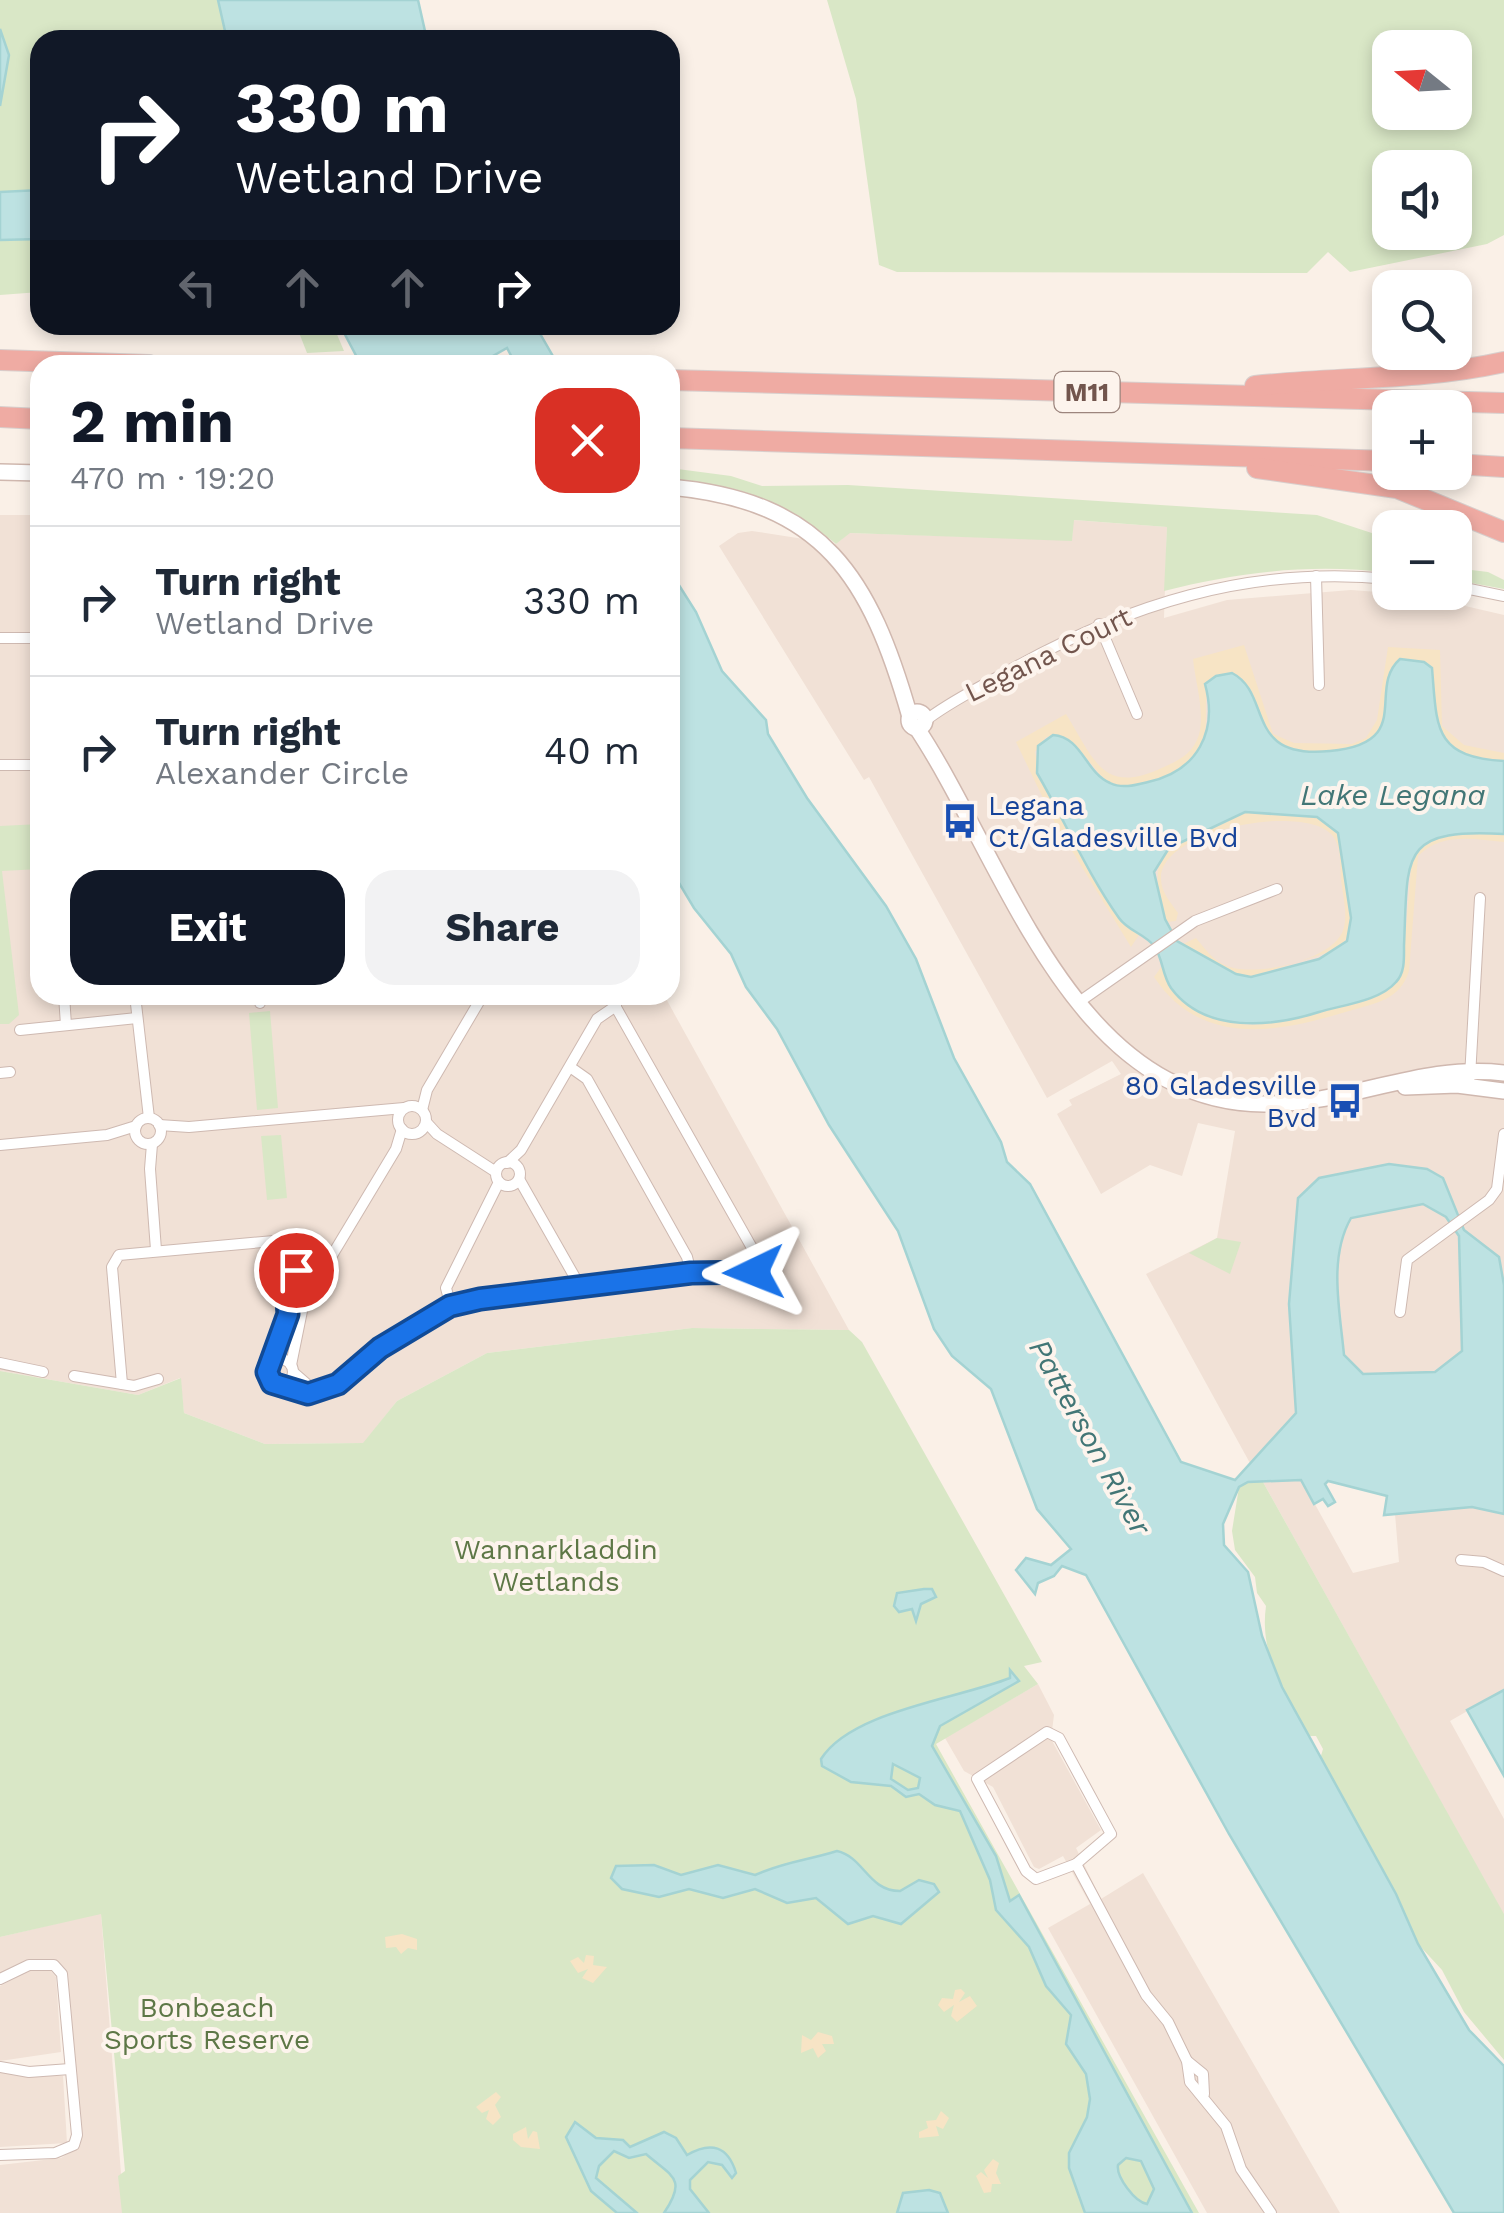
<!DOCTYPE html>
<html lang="en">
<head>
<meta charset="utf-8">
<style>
  :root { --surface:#fff; --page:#f2f2f3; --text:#1f2937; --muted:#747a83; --line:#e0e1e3; --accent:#111827 }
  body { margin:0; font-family:"Work Sans",sans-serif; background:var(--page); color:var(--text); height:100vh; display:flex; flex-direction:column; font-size:38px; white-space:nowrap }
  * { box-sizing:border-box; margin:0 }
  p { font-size:32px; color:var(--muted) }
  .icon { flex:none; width:55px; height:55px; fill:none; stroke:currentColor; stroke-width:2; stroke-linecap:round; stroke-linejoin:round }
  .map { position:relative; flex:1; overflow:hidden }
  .panel { position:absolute; left:30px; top:355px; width:650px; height:650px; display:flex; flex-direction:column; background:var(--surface); border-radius:30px; box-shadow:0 5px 15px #0003 }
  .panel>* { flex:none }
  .hud { position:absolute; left:30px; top:30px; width:650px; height:305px; border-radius:30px; box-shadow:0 5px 15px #0003; background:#111827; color:#fff; overflow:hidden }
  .needle { width:65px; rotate:288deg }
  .buttons { position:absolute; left:1372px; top:30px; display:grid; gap:20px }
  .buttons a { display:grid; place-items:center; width:100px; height:100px; border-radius:20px; background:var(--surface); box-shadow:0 5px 15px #0003; font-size:50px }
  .pin { position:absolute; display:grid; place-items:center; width:85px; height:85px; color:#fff; margin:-42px; border:5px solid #fff; border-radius:50%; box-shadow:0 2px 10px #0007 }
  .me { position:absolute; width:110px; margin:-55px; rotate:268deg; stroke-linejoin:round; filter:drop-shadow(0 0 8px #0008) }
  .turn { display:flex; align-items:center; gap:35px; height:210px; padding:0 40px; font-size:45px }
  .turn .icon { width:130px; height:130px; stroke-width:2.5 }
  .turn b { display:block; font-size:70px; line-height:85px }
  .lanes { display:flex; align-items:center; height:95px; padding:0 40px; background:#0003; justify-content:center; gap:50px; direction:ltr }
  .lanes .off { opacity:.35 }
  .round { display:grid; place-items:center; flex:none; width:105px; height:105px; border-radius:30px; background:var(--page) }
  .overview { display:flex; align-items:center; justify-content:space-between; height:170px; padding:0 40px }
  h1 { font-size:60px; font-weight:700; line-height:75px; color:var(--accent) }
  .cta { display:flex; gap:20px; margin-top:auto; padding:20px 40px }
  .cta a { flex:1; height:115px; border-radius:30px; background:var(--accent); color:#fff; font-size:40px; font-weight:700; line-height:115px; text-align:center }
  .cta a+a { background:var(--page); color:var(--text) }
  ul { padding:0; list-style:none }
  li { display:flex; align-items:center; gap:30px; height:150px; padding:0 40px; border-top:2px solid var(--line) }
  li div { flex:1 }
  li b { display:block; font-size:38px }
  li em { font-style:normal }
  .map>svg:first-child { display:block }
  .residential { fill:#f1e1d6 }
  .green { fill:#d9e7c6; fill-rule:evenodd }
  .sand { fill:#f7e4c5 }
  .water { fill:#bde2e2; stroke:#a4d3d3; stroke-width:2.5; fill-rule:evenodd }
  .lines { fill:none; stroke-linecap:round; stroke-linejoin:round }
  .minor-casing { stroke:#ceb9b1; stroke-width:12 }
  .secondary-casing { stroke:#d0b8af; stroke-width:18 }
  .motorway-casing { stroke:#d8cfcd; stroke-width:22 }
  .minor { stroke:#fff; stroke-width:10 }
  .secondary { stroke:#fff; stroke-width:15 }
  .motorway { stroke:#efaba3; stroke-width:20 }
  .route-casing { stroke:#114b97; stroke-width:25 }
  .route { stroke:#1a73e8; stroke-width:18 }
  .labels { text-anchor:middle; stroke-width:8; stroke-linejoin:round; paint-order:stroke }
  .shield { fill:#fdf4ed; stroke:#9c857d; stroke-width:2.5 }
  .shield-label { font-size:25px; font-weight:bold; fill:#72554d }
  .street-label { font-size:28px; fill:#72554d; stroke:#fdf4ed }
  .transit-label { font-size:28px; fill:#164399; stroke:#fdf4ed; text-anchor:start }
  .park-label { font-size:28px; fill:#5d7746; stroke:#fdf4ed }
  .water-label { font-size:30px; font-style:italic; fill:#427676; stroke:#fdf4ed }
</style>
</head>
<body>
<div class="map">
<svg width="1504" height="2213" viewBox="0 0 1504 2213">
  <rect width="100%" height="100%" fill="#faf0e7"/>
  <g class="residential">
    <path d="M0,515H40V995H664L849,1330L692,1328L487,1353L397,1401L364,1443L265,1444L184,1413L180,1378L138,1395L0,1371Z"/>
    <path d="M1073,520L1167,527L1164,618L1227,600L1351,590L1418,595L1504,615V1285L1499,1257L1464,1230L1443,1178L1435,1173L1389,1164L1319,1178L1298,1198L1289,1304L1297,1413L1251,1465L1146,1274L1217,1238L1235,1131L1198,1123L1182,1176L1150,1165L1101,1194L1057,1114L1072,1105L1069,1100L1121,1074L1112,1061L1047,1098L869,777L864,780L719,546L738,533L752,531L836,544L849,533L1072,540Z"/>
    <path d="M1423,1204L1446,1217L1459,1236L1462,1352L1435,1372L1363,1374L1344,1355L1337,1286L1341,1236L1351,1218Z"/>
    <path d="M1301,1479L1353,1573L1399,1562L1395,1514L1472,1507L1504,1514V1690L1450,1721L1504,1819V1915L1263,1482Z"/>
    <path d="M1038,1684L1054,1715L1051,1739L1101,1830L1076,1848L1101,1899L1143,1873L1340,2213H1207L1048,1928L1090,1904L1063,1856L1039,1869L1034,1867L993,1787L964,1771L945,1738Z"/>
    <path d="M101,1913L124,2213H0V2165L61,2158L80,2146L81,2137L65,1970L58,1961L45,1959L0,1975V1937Z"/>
    <path d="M49,1969L56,1977L61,2052L0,2061V1986L30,1971Z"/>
    <path d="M0,2072L63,2076L67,2143L0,2147Z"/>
  </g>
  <g class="green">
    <path d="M0,0H218L227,40H40V292L0,295Z"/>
    <path d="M827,0H1504V235L1487,244L1350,272L1328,252L1307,273L897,272L879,265L856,99ZM1390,48H1455V112H1390ZM1390,168H1455V232H1390Z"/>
    <path d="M296,325H333L344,351L307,353Z"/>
    <path d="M670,468L731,476L762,486L848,485L1317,515L1390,539V573C1313,563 1239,572 1164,591L1167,527L1074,520L1072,541L850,533L836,544C785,501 737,483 670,480Z"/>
    <path d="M1455,568L1488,572L1504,580V589L1455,580Z"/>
    <path d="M40,824V869L2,871L19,1015L9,1024H0V826Z"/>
    <path d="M270,1011L278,1108L257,1110L249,1013Z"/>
    <path d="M281,1135L287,1198L267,1200L261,1136Z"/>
    <path d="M1217,1238L1241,1242L1230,1274L1189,1253Z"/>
    <path d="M692,1328L849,1330L862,1342L1042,1662L1024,1666L1038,1684L936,1744L1199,2213H122L118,2176L125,2171L101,1914L0,1937V1371L138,1395L181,1378L184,1413L265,1444L363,1443L397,1401L487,1353Z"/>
    <path d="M1247,1482H1263L1504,1914V2060L1464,2012L1442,1970L1418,1944L1396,1894L1320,1759L1323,1749L1316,1736H1308C1285,1693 1259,1655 1266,1606L1257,1593L1255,1577L1235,1550L1232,1531L1239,1487Z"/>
  </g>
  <g class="sand">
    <path d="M1244,645L1273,734L1294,743L1352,744L1366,738L1377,720L1388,647L1440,650L1442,726L1464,745L1504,753V761C1432,757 1437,721 1424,662L1407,659L1393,667C1388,687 1391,710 1380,728C1361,758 1289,762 1267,733C1252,714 1252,688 1232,673L1216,676C1201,694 1208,710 1205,734C1200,774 1145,791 1110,784C1089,768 1076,730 1046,737L1035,752L1041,779L1119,918L1139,935L1131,947L1055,823L1016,742L1066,714C1095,761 1103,796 1164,767C1182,759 1196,751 1200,730C1204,709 1195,680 1193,659Z"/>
    <path d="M1245,812L1317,817L1338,833L1351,918L1349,935L1339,949L1250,977L1225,970L1181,945L1196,938C1206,950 1215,963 1230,967C1258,976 1328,961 1342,933C1349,918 1343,896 1341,880C1340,866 1342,847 1332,835C1305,803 1159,829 1161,879C1161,892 1171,903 1178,913L1176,921L1166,922C1140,842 1177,837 1245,812Z"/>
    <path d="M1461,832L1504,834V842C1475,839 1441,832 1418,856L1409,971C1400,1000 1376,1003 1349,1011C1280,1032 1202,1049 1154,977L1162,966C1174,1003 1223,1029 1262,1024C1296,1020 1367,987 1402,974L1412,858L1432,838Z"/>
    <path d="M402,1934L417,1939V1950L408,1948L401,1954L396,1947L386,1948L385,1937Z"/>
    <path d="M586,1955L594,1956L593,1965L607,1967L593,1983L582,1978L588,1969L578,1973L570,1961L578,1957L584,1963Z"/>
    <path d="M961,1989L965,1993L959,2002L970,1996L977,2006L957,2022L951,2016L954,2005L944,2012L938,2005L942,1998L953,1999L955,1990Z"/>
    <path d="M818,2032L832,2036L834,2044H822L826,2051L818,2058L813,2048L801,2053L802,2035L811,2040Z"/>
    <path d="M496,2092L501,2097L495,2105L501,2117L493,2125L486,2119L489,2110L482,2113L476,2107Z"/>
    <path d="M941,2111L949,2118L943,2129L936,2126L939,2136L919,2138V2132L928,2128L926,2121L936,2120Z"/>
    <path d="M526,2127L528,2139L533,2131L537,2132L540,2149L521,2147L513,2140V2134Z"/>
    <path d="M993,2159L999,2163L996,2173L1001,2184H992L991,2192L984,2193L976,2176L981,2172L988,2178L984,2170Z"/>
  </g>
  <g class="water">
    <path d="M218,0H418L427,40H227Z"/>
    <path d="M0,29L9,55L0,106Z"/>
    <path d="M40,190V239L0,240V192Z"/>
    <path d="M340,325H535L558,365H516L507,348L477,365H361Z"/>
    <path d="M670,571L696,612L722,671L766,720L768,734L807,798L886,906L916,959L954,1058L1001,1142L1007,1162L1030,1184L1181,1462L1235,1480L1296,1413L1289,1304L1298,1198L1319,1178L1389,1164L1427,1169L1443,1178L1464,1230L1499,1257L1504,1285V1514L1472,1507L1384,1515L1387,1496L1328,1481L1325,1484L1335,1502L1328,1506L1323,1499L1314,1504L1301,1480L1248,1482L1239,1487L1223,1524L1224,1545L1248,1572L1262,1636L1282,1687L1396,1894L1418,1944L1469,2030L1504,2066V2213H1454L1229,1834L1086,1575L1062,1566L1054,1576L1038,1583L1035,1594L1016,1570L1026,1558L1051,1565L1071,1549L1037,1509L991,1389L952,1356L934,1329L898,1231L829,1125L777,1029L746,987L731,954L694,908L670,868ZM1423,1204L1446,1217L1459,1236L1462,1351L1435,1372L1363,1374L1344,1355C1340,1311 1328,1258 1351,1218Z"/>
    <path d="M1400,659L1424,662L1432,668C1437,727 1433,757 1504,761V834C1399,828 1408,855 1404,946C1404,958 1405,973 1396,982C1380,1001 1342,1005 1319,1012C1272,1027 1205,1034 1171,988C1162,975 1163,958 1154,946C1145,934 1128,931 1119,918C1087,873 1064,819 1037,773L1038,746L1053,735C1082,737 1085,772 1110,783C1122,789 1136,785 1148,782C1198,771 1218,731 1205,684L1216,676L1232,673C1273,694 1243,760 1330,751C1416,743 1366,689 1400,659ZM1245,812L1317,817L1338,833L1351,918L1347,941L1319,959L1251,977L1236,974L1177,941L1165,919L1154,872L1169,848Z"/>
    <path d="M924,1589H932L936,1597L921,1604L916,1621L912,1609L899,1612L894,1606L897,1593Z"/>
    <path d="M1010,1670L1019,1681L940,1726L932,1746L996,1856L1010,1901L1019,1895L1192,2213H1085L1069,2168V2153L1087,2117L1090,2099L1086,2074L1066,2044L1071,2015L1046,1986L1029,1947L996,1910L990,1880L960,1811L935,1805L919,1794L906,1797L891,1786L851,1782L822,1766L821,1759C851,1711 957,1699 1010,1678ZM893,1764L920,1778L918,1788L908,1790L891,1779ZM1126,2158L1141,2161L1154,2189L1147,2204C1135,2202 1116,2177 1118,2165Z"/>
    <path d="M1504,1690V1776L1467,1710Z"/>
    <path d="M837,1851C864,1857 868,1891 900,1891L919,1880L934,1884L939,1892L901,1924L873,1916L848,1924L816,1898L787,1903L755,1889L723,1898L689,1889L659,1897L622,1889L611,1878L616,1866L654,1865L681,1875L718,1865L755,1875C787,1861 805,1861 837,1851Z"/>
    <path d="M575,2122L596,2138L623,2140L630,2147L664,2132L676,2138L687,2155C711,2141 728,2146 736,2173L732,2178L722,2165L708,2162L690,2180V2189L709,2213H664C688,2178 671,2176 646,2154L629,2158L614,2151L599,2166L596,2178L637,2213H617L591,2191L566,2137Z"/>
    <path d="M929,2190L940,2193L948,2213H897L903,2193Z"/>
  </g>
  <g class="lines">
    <defs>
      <g id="minor">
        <path d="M1316,576L1319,685"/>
        <path d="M1455,586L1504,596"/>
        <path d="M1099,624L1137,714"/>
        <path d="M0,638H40"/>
        <path d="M925,721C949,702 977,689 1003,674C1125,605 1249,565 1390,579"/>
        <path d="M0,765H40"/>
        <path d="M64,995L66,1025"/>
        <path d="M135,995L149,1118"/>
        <path d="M260,995V1003"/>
        <path d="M1079,1002L1195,921L1277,889"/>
        <path d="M20,1030L137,1018"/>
        <path d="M570,1067L587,1079L687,1257L691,1273"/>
        <path d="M0,1073L10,1072"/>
        <path d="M1470,1077L1480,898"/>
        <circle cx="412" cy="1120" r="14"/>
        <path d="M422,1110L427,1090L483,995"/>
        <circle cx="148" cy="1131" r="13"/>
        <path d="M426,1122L437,1134L496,1172"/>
        <path d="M159,1125L189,1127L404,1108"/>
        <path d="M152,1144L150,1169L156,1250"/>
        <path d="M0,1145L107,1135L136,1126"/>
        <circle cx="508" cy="1174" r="12"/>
        <path d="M507,1163L521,1150L597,1019L616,1006"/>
        <path d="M519,1179L581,1288"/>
        <circle cx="300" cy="1289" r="13"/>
        <path d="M313,1287L396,1149L402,1129"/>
        <path d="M451,1307L446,1288L499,1182"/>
        <path d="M1400,1312L1407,1260L1489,1200L1497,1189L1504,1134"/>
        <circle cx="280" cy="1372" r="13"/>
        <path d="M273,1360L290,1297"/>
        <path d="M0,1363L43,1372"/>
        <path d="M291,1365L304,1301"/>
        <path d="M293,1372L316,1392"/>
        <path d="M74,1376L134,1386L158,1379"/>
        <path d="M122,1384L112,1267L119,1255L274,1241L281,1248L287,1286"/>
        <path d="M280,1385C318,1416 353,1365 381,1347C412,1327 445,1308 480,1299L691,1273L748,1274L756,1270V1255L609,995"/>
        <path d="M1461,1560L1484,1562L1504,1571"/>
        <path d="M1047,1732L1059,1738L1111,1834L1076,1864L1036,1879L1026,1871L977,1779Z"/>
        <path d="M1076,1864L1146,1995L1168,2022L1187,2061L1190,2082L1226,2126L1241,2169L1271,2213"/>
        <path d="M0,1979L29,1965H54L62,1974L77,2135L74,2145L55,2153L0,2155"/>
        <path d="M1187,2061L1203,2074L1204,2094"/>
        <path d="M0,2067L29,2072L70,2069"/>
      </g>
      <g id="secondary">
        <path d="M0,472L40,473"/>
        <path d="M670,487C824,501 870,577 910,717"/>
        <circle cx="917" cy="720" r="8"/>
        <path d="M916,727C1005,860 1071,1103 1264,1104C1347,1105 1421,1063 1504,1073"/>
        <path d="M1405,1087L1457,1085L1504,1091"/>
      </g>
      <g id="motorway">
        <path d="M0,360L149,365"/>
        <path d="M670,380L1504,403"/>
        <path d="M1255,386C1338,377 1423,380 1504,362"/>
        <path d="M0,417L40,419"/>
        <path d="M670,438L1390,461"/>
        <path d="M1455,464L1504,467"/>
        <path d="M1257,468L1397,488L1504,532"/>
      </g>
    </defs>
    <use href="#minor" class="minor-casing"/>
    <use href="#secondary" class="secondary-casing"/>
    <use href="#motorway" class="motorway-casing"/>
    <use href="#minor" class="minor"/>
    <use href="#secondary" class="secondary"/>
    <use href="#motorway" class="motorway"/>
  </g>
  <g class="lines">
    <defs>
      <path id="route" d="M296,1270L284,1258L288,1314L267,1372L272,1383L308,1394L338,1384L380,1348L450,1306L480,1299L691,1273L754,1272"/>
    </defs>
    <use href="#route" class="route-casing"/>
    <use href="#route" class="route"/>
  </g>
  <defs>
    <symbol id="bus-bare" viewBox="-9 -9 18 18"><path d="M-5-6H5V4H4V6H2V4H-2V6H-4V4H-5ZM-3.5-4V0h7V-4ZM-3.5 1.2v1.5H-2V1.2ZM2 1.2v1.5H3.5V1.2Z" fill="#1a4fb4" stroke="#fdf4ed" stroke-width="2.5" paint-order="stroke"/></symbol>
  </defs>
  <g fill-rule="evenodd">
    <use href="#bus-bare" x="935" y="796" width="50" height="50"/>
    <use href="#bus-bare" x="1320" y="1076" width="50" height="50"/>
  </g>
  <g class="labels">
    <rect class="shield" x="1054.5" y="372" width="65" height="40" rx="8"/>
    <g class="shield-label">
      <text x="1087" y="401">M11</text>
    </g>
    <g class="street-label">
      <text transform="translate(1048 654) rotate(-26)" y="10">Legana Court</text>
    </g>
    <g class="transit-label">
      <text x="988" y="815">Legana<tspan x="988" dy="32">Ct/Gladesville Bvd</tspan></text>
      <text x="1317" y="1095" text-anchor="end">80 Gladesville<tspan x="1317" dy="32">Bvd</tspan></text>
    </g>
    <g class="park-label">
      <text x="556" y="1559">Wannarkladdin<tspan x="556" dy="32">Wetlands</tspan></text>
      <text x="207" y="2017">Bonbeach<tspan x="207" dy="32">Sports Reserve</tspan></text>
    </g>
    <g class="water-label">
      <text x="1393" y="805">Lake Legana</text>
      <text transform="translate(1090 1437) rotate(61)" y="10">Patterson River</text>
    </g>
  </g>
</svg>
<div class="buttons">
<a><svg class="needle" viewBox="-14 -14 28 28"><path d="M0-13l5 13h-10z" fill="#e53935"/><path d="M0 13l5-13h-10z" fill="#747a83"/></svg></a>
<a><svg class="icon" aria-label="sound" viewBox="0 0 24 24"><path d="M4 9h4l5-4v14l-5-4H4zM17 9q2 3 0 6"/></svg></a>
<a><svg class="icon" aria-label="search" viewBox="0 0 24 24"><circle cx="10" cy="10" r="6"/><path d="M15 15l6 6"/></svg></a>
<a>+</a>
<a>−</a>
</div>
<div class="pin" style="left:296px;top:1270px;background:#d93025"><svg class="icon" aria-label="arrive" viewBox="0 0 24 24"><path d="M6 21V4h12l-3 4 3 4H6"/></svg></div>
<svg class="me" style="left:754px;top:1272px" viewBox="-20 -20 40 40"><path d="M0-17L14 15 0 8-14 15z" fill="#1a73e8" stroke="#fff" stroke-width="4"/></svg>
<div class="hud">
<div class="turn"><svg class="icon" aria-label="right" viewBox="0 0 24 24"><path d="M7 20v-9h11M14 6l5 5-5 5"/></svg><div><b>330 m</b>Wetland Drive</div></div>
<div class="lanes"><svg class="icon off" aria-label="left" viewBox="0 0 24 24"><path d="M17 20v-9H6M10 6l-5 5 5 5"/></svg><svg class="icon off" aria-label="ahead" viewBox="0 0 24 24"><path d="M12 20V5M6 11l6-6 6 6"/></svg><svg class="icon off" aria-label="ahead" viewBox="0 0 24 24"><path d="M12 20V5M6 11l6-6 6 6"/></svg><svg class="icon" aria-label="right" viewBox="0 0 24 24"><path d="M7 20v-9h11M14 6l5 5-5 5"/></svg></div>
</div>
<section class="panel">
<div class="overview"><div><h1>2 min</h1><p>470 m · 19:20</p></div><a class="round" style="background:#d93025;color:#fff"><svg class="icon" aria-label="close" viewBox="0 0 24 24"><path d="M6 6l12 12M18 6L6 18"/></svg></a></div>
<ul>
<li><svg class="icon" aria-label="right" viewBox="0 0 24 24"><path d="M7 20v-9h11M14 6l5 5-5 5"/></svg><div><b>Turn right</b><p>Wetland Drive</p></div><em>330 m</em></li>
<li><svg class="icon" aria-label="right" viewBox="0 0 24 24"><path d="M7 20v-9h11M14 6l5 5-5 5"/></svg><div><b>Turn right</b><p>Alexander Circle</p></div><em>40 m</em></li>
</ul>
<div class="cta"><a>Exit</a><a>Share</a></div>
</section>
</div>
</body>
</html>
